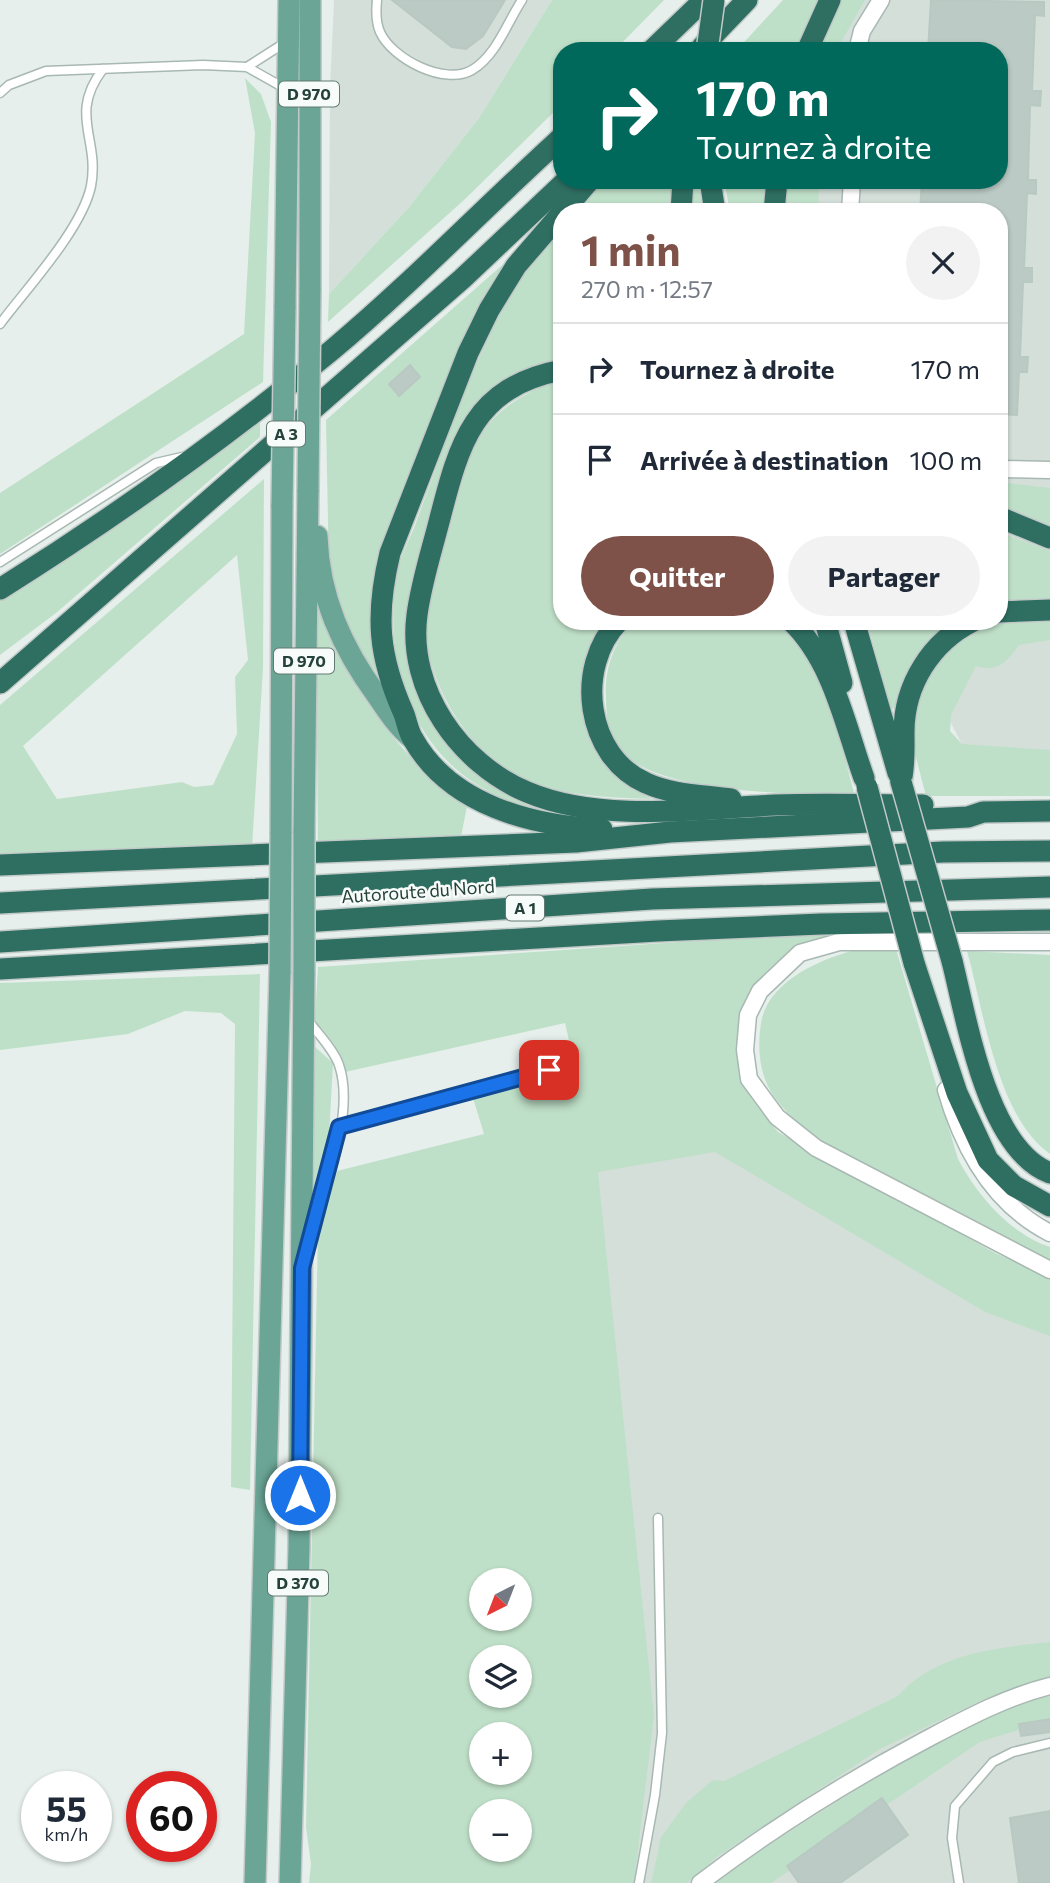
<!DOCTYPE html>
<html lang="fr">
<head>
<meta charset="utf-8">
<style>
  :root { --surface:#fff; --page:#f2f2f3; --text:#1f2937; --muted:#747a83; --line:#e0e1e3; --accent:#7f5249 }
  body { margin:0; font-family:Commissioner,sans-serif; background:var(--page); color:var(--text); height:100vh; display:flex; flex-direction:column; font-size:26px; white-space:nowrap }
  * { box-sizing:border-box; margin:0 }
  p { font-size:23px; color:var(--muted) }
  .icon { flex:none; width:38px; height:38px; fill:none; stroke:currentColor; stroke-width:2; stroke-linecap:round; stroke-linejoin:round }
  .map { position:relative; flex:1; overflow:hidden }
  .details { position:absolute; left:553px; top:203px; width:455px; height:427px; display:flex; flex-direction:column; background:var(--surface); border-radius:28px; box-shadow:0 2px 5px #0004 }
  .details>* { flex:none }
  .top-card { position:absolute; left:553px; top:42px; width:455px; height:147px; border-radius:28px; box-shadow:0 2px 5px #0004; background:#00695c; color:#fff; overflow:hidden }
  .needle { width:46px; rotate:222deg }
  .controls { position:absolute; left:469px; top:1568px; display:grid; gap:14px }
  .controls a { display:grid; place-items:center; width:63px; height:63px; border-radius:50%; background:var(--surface); box-shadow:0 2px 5px #0004; font-size:35px }
  .speed { position:absolute; left:21px; top:1771px; display:flex; gap:14px; font-size:35px; font-weight:700; text-align:center }
  .speed>* { display:grid; place-content:center; width:91px; height:91px; border-radius:50%; background:var(--surface); box-shadow:0 2px 5px #0004; line-height:1 }
  .speed small { font-size:18px; font-weight:400 }
  .speed .limit { border:10px solid #d22; background:#fff; color:#111 }
  .pin { position:absolute; display:grid; place-items:center; width:60px; height:60px; color:#fff; margin:-30px; border-radius:14px; box-shadow:0 4px 10px #0006 }
  .me { position:absolute; width:77px; margin:-38px; rotate:0deg; stroke-linejoin:round; filter:drop-shadow(0 0 5px #0008) }
  .turn { display:flex; align-items:center; gap:24px; height:147px; padding:0 28px; font-size:32px }
  .turn .icon { width:91px; height:91px; stroke-width:2.5 }
  .turn b { display:block; font-size:49px; line-height:60px }
  .round { display:grid; place-items:center; flex:none; width:74px; height:74px; border-radius:37px; background:var(--page) }
  .headline { display:flex; align-items:center; justify-content:space-between; height:119px; padding:0 28px }
  h1 { font-size:42px; font-weight:700; line-height:52px; color:var(--accent) }
  .button { display:flex; gap:14px; margin-top:auto; padding:14px 28px }
  .button a { flex:1; height:80px; border-radius:42px; background:var(--accent); color:#fff; font-size:28px; font-weight:700; line-height:80px; text-align:center }
  .button a+a { background:var(--page); color:var(--text) }
  ul { padding:0; list-style:none }
  li { display:flex; align-items:center; gap:21px; height:91px; padding:0 28px; border-top:2px solid var(--line) }
  li div { flex:1 }
  li b { display:block; font-size:26px }
  li em { font-style:normal }
  .map>svg:first-child { display:block }
  .built { fill:#d4dfda }
  .green { fill:#bfe0c8; fill-rule:evenodd }
  .building { fill:#bbcac4; stroke:#b8c9c2; stroke-width:2 }
  .lines { fill:none; stroke-linecap:round; stroke-linejoin:round }
  .lane-casing { stroke:#a8b8b2; stroke-width:11 }
  .street-casing { stroke:#a8b8b2; stroke-width:19 }
  .primary-casing { stroke:#c2cac8; stroke-width:24 }
  .highway-casing { stroke:#c2cac8; stroke-width:24 }
  .lane { stroke:#fff; stroke-width:8 }
  .street { stroke:#fff; stroke-width:16 }
  .primary { stroke:#6aa596; stroke-width:21 }
  .highway { stroke:#2f6f62; stroke-width:21 }
  .primary-bridge-casing { stroke:#c2cac8; stroke-width:24; stroke-linecap:butt }
  .highway-bridge-casing { stroke:#c2cac8; stroke-width:24; stroke-linecap:butt }
  .primary-bridge { stroke:#6aa596; stroke-width:21 }
  .highway-bridge { stroke:#2f6f62; stroke-width:21 }
  .route-casing { stroke:#114b97; stroke-width:18 }
  .route { stroke:#1a73e8; stroke-width:12 }
  .labels { text-anchor:middle; stroke-width:5; stroke-linejoin:round; paint-order:stroke }
  .shield { fill:#f7fbf9; stroke:#637a73; stroke-width:2 }
  .shield-label { font-size:16px; font-weight:bold; fill:#24423a }
  .street-label { font-size:18px; fill:#24423a; stroke:#f7fbf9 }
</style>
</head>
<body>
<div class="map">
<svg width="1050" height="1883" viewBox="0 0 1050 1883">
  <rect width="100%" height="100%" fill="#e6efeb"/>
  <g class="built">
    <path d="M334,0H552L479,118L409,207L329,294L330,88Z"/>
    <path d="M850,0H1050V780L978,776L899,621H999V212H792L791,180H999V51H828Z"/>
    <path d="M524,1145L761,1148L1050,1299V1883H594Z"/>
  </g>
  <g class="green">
    <path d="M552,0H664L614,51H562V104L464,200L328,322L329,294L409,207L479,118Z"/>
    <path d="M783,0H822L800,51H736Z"/>
    <path d="M841,0H865L836,51H817Z"/>
    <path d="M245,78L261,94L271,122L263,382L0,554V493L244,334L255,133Z"/>
    <path d="M606,180H675L673,212H574Z"/>
    <path d="M692,180H698L703,212H690Z"/>
    <path d="M724,180H768L765,212H730Z"/>
    <path d="M788,180H818L819,212H784Z"/>
    <path d="M562,225V362L481,401L411,599L446,736L586,816C557,813 530,810 503,798C412,760 382,664 397,573C400,558 408,542 414,528C424,500 435,472 445,443C475,365 504,288 562,225Z"/>
    <path d="M517,252L374,595L376,682L351,648L329,573L326,420Z"/>
    <path d="M562,379V621H610C602,642 589,665 585,687C574,743 610,772 651,799C616,798 580,796 546,788C479,771 421,685 426,617C429,589 442,557 449,530C472,447 474,410 562,379Z"/>
    <path d="M260,421V437L56,613L0,655V599L74,554Z"/>
    <path d="M264,479L263,668L252,848L0,855V705ZM237,555L248,660L235,677L237,734L213,785L194,787L182,782L57,799L23,746Z"/>
    <path d="M999,482L1050,488V527L999,506Z"/>
    <path d="M999,532L1050,551V605L999,609Z"/>
    <path d="M320,607C345,683 401,760 467,806L460,842L318,847L316,623Z"/>
    <path d="M1033,614L1050,615V640L1019,645C1007,662 997,673 976,666L951,715L950,731L962,744L1050,750V796H926L914,750L910,713L940,655L963,635Z"/>
    <path d="M636,621H776C828,671 837,730 855,797C795,792 658,796 619,749C608,735 606,714 606,698C604,670 614,639 636,621Z"/>
    <path d="M867,621H963L891,711Z"/>
    <path d="M810,933L839,936L760,984L740,1062L751,1098L778,1132L997,1254L1050,1276V1336L985,1312L715,1152L598,1172L654,1716L634,1883H309L311,1864L306,1827L318,1230L337,1171L484,1134L473,1098L576,1071L565,1023L345,1072L315,1020L318,967ZM481,1580H520V1619H481ZM481,1657H520V1696H481ZM481,1734H520V1773H481ZM481,1811H520V1850H481Z"/>
    <path d="M859,949H896L958,1159C977,1195 1010,1234 1050,1247V1261C1001,1236 952,1210 903,1184C858,1161 806,1141 776,1099C759,1077 757,1049 761,1023C768,980 823,958 859,949Z"/>
    <path d="M967,951L1050,955V1154C997,1117 984,1012 967,951Z"/>
    <path d="M260,974L250,1490L231,1487L235,1024L221,1013L185,1011L128,1034L0,1050V983Z"/>
    <path d="M315,1047L333,1063L329,1136L312,1206Z"/>
    <path d="M1050,1642V1681L982,1700L880,1749L718,1856L687,1883H651L661,1837L686,1803L713,1780L724,1781L898,1696C934,1654 997,1647 1050,1642Z"/>
    <path d="M1050,1693V1720L980,1742L771,1883H715L729,1870L933,1741L1028,1698Z"/>
  </g>
  <g class="building">
    <path d="M392,0H505L483,36L466,49L452,47Z"/>
    <path d="M931,0L1044,2V16L1035,15L1032,91H1041L1040,106L1030,105L1028,180H1036V194L1027,193L1024,268H1032V282H1023L1020,357H1028L1027,372H1019L1017,415L999,414V212H920L922,180H999V51H928Z"/>
    <path d="M410,365L420,377L399,396L389,384Z"/>
    <path d="M1050,1719V1732L1021,1736L1019,1724Z"/>
    <path d="M882,1798L908,1835L840,1883H799L787,1866Z"/>
    <path d="M1050,1811V1883H1019L1010,1818Z"/>
  </g>
  <g class="lines">
    <defs>
      <g id="lane">
        <path d="M377,0C376,10 376,23 380,32C392,59 445,86 472,70C496,56 507,23 522,0"/>
        <path d="M247,67L286,42"/>
        <path d="M0,93L9,85L46,71L203,65L247,67L286,89"/>
        <path d="M0,324C27,288 82,229 91,186C100,138 68,115 103,69"/>
        <path d="M0,562L156,463L182,457"/>
        <path d="M308,1020C318,1034 334,1050 339,1065C356,1114 323,1193 309,1241"/>
        <path d="M339,1127L549,1070"/>
        <path d="M639,1883L655,1795L662,1733L658,1518"/>
        <path d="M959,1883L952,1838L955,1806L993,1762L1013,1752L1050,1743"/>
      </g>
      <g id="street">
        <path d="M857,51L862,31L881,0"/>
        <path d="M850,212L852,180"/>
        <path d="M999,469L1050,470"/>
        <path d="M1050,942H839L800,953L760,991L748,1015L745,1050L749,1079L777,1117L816,1148L1050,1270"/>
        <path d="M946,1090C963,1149 993,1204 1050,1233"/>
        <path d="M700,1883C771,1829 848,1781 927,1739C967,1718 1006,1697 1050,1686"/>
      </g>
      <g id="primary">
        <path d="M310,290V0"/>
        <path d="M285,308L289,0"/>
        <path d="M317,536C319,597 342,648 378,697C388,712 398,727 413,739"/>
        <path d="M304,833L308,490"/>
        <path d="M281,834L282,505"/>
        <path d="M255,1883L280,972"/>
        <path d="M290,1883L299,1548L304,973"/>
      </g>
      <g id="highway">
        <path d="M702,47L747,0"/>
        <path d="M651,51L704,0"/>
        <path d="M807,51L830,0"/>
        <path d="M590,180L516,266L489,310L468,353L390,553C375,615 378,656 404,714C407,722 408,731 413,739C450,805 532,826 602,829"/>
        <path d="M710,180L715,212"/>
        <path d="M681,212L683,180"/>
        <path d="M774,212L777,180"/>
        <path d="M562,370C473,387 459,444 439,522C431,553 421,584 417,615C407,690 460,764 527,792C600,823 698,809 775,805C824,803 874,805 923,805"/>
        <path d="M999,517L1050,538"/>
        <path d="M0,589C115,517 227,437 332,350C412,283 485,207 562,137"/>
        <path d="M999,612L1050,610"/>
        <path d="M619,621C574,667 586,757 646,783C672,795 702,795 731,799"/>
        <path d="M791,621C833,661 845,725 864,778"/>
        <path d="M825,621L842,683"/>
        <path d="M854,621L898,773"/>
        <path d="M0,683L462,279L567,180"/>
        <path d="M901,782C905,764 904,750 904,732C904,685 931,642 973,621"/>
        <path d="M0,865L576,842L670,832L968,817L983,812L1050,811"/>
        <path d="M0,903L943,852L1050,851"/>
        <path d="M0,942L652,899L1050,887"/>
        <path d="M952,961C967,1020 987,1149 1050,1173"/>
        <path d="M914,963L957,1093L988,1160L1014,1186L1050,1206"/>
        <path d="M0,969L658,931L821,924L1050,920"/>
      </g>
    </defs>
    <use href="#lane" class="lane-casing"/>
    <use href="#street" class="street-casing"/>
    <use href="#primary" class="primary-casing"/>
    <use href="#highway" class="highway-casing"/>
    <use href="#lane" class="lane"/>
    <use href="#street" class="street"/>
    <use href="#primary" class="primary"/>
    <use href="#highway" class="highway"/>
    <defs>
      <g id="primary-bridge">
        <path d="M308,490L310,290"/>
        <path d="M282,505L285,308"/>
        <path d="M280,972L281,834"/>
        <path d="M304,973V833"/>
      </g>
      <g id="highway-bridge">
        <path d="M707,51L714,0"/>
        <path d="M901,782L952,961"/>
        <path d="M867,787L914,963"/>
      </g>
    </defs>
    <use href="#primary-bridge" class="primary-bridge-casing"/>
    <use href="#highway-bridge" class="highway-bridge-casing"/>
    <use href="#primary-bridge" class="primary-bridge"/>
    <use href="#highway-bridge" class="highway-bridge"/>
  </g>
  <g class="lines">
    <defs>
      <path id="route" d="M300,1495L302,1268L339,1127L549,1070"/>
    </defs>
    <use href="#route" class="route-casing"/>
    <use href="#route" class="route"/>
  </g>
  <g class="labels">
    <g class="shield">
      <rect x="279" y="81.5" width="60" height="25" rx="5"/>
      <rect x="267" y="421.5" width="38" height="25" rx="5"/>
      <rect x="274" y="648.5" width="60" height="25" rx="5"/>
      <rect x="506" y="895.5" width="38" height="25" rx="5"/>
      <rect x="268" y="1570.5" width="60" height="25" rx="5"/>
    </g>
    <g class="shield-label">
      <text x="309" y="100">D 970</text>
      <text x="286" y="440">A 3</text>
      <text x="304" y="667">D 970</text>
      <text x="525" y="914">A 1</text>
      <text x="298" y="1589">D 370</text>
    </g>
    <g class="street-label">
      <text transform="translate(418 892) rotate(-4)" y="6">Autoroute du Nord</text>
    </g>
  </g>
</svg>
<div class="controls">
<a><svg class="needle" viewBox="-14 -14 28 28"><path d="M0-13l5 13h-10z" fill="#e53935"/><path d="M0 13l5-13h-10z" fill="#747a83"/></svg></a>
<a><svg class="icon" aria-label="layers" viewBox="0 0 24 24"><path d="M12 4l9 5-9 5-9-5zM3 14l9 5 9-5"/></svg></a>
<a>+</a>
<a>−</a>
</div>
<div class="speed"><div>55<small>km/h</small></div><div class="limit">60</div></div>
<div class="pin" style="left:549px;top:1070px;background:#d93025"><svg class="icon" aria-label="arrive" viewBox="0 0 24 24"><path d="M6 21V4h12l-3 4 3 4H6"/></svg></div>
<svg class="me" style="left:300px;top:1495px" viewBox="-20 -20 40 40"><circle r="17" fill="#1a73e8" stroke="#fff" stroke-width="3"/><path d="M0-11L8 9 0 5-8 9z" fill="#fff"/></svg>
<div class="top-card">
<div class="turn"><svg class="icon" aria-label="right" viewBox="0 0 24 24"><path d="M7 20v-9h11M14 6l5 5-5 5"/></svg><div><b>170 m</b>Tournez à droite</div></div>
</div>
<section class="details">
<div class="headline"><div><h1>1 min</h1><p>270 m · 12:57</p></div><a class="round"><svg class="icon" aria-label="close" viewBox="0 0 24 24"><path d="M6 6l12 12M18 6L6 18"/></svg></a></div>
<ul>
<li><svg class="icon" aria-label="right" viewBox="0 0 24 24"><path d="M7 20v-9h11M14 6l5 5-5 5"/></svg><div><b>Tournez à droite</b></div><em>170 m</em></li>
<li><svg class="icon" aria-label="arrive" viewBox="0 0 24 24"><path d="M6 21V4h12l-3 4 3 4H6"/></svg><div><b>Arrivée à destination</b></div><em>100 m</em></li>
</ul>
<div class="button"><a>Quitter</a><a>Partager</a></div>
</section>
</div>
</body>
</html>
